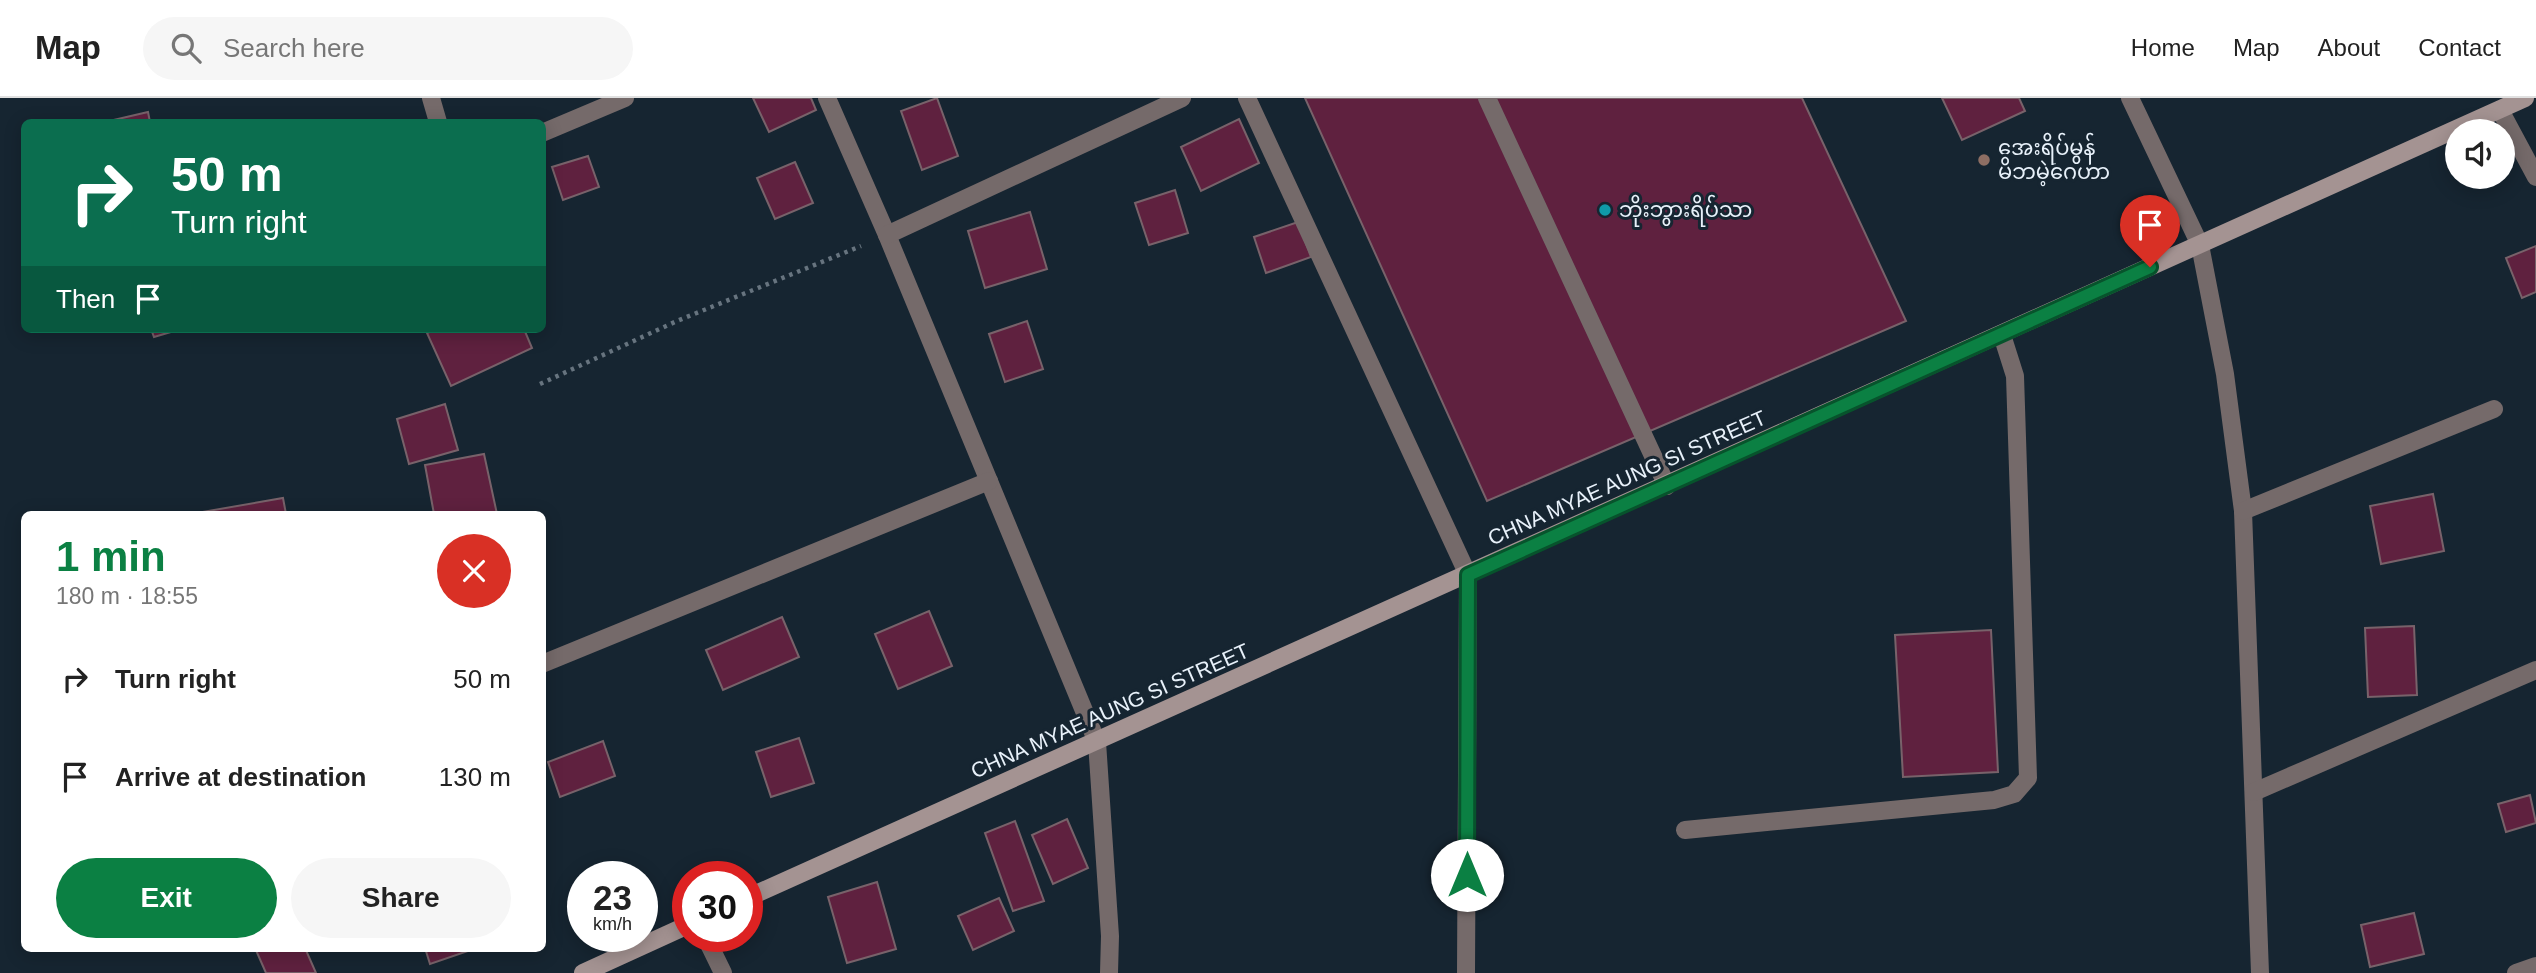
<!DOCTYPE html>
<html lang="en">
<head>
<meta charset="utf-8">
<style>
  :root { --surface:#fff; --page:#f6f6f6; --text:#222; --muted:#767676; --line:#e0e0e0; --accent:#0b8043 }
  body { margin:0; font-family:Helvetica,"Noto Sans Myanmar",sans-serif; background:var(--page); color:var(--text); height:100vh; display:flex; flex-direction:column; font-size:26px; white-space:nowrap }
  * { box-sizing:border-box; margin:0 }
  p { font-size:23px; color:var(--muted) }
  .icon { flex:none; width:38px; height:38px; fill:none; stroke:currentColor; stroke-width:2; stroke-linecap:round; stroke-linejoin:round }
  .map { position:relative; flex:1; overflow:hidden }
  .drawer { position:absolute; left:21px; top:413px; width:525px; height:441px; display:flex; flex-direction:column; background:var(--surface); border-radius:10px; box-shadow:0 4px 18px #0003 }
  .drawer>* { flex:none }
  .guide { position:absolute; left:21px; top:21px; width:525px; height:214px; border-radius:10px; box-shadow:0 4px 18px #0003; background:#0b6e4f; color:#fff; overflow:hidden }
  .fabs { position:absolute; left:2445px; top:21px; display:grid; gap:14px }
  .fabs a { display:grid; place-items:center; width:70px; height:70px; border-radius:50%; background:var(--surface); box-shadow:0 4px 18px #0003; font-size:35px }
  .speed { position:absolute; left:567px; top:763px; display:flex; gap:14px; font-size:35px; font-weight:700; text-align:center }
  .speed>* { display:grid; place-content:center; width:91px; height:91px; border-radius:50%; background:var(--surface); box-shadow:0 4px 18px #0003; line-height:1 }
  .speed small { font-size:18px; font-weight:400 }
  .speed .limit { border:10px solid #d22; background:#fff; color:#111 }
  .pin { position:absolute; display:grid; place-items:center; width:60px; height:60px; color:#fff; margin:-72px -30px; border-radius:50% 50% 50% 0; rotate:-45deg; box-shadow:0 0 7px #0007 }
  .pin .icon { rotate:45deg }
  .me { position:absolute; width:77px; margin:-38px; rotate:0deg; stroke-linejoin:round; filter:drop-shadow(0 0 5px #0008) }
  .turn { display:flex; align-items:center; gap:24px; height:147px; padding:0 35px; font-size:32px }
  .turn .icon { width:91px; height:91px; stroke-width:2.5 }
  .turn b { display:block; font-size:49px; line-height:60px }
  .then { display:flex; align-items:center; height:66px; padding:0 35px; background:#0003; gap:14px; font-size:26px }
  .round { display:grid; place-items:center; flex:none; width:74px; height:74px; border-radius:37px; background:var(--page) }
  .summary { display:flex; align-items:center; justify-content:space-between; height:119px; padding:0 35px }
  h1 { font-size:42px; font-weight:600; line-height:52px; color:var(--accent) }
  .primary-button { display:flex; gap:14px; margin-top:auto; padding:14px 35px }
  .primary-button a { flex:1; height:80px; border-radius:42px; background:var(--accent); color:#fff; font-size:28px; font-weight:600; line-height:80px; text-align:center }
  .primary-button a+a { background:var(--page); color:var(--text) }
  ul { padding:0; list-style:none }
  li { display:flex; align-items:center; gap:21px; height:98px; padding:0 35px }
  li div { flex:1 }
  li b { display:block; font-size:26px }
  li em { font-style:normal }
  header { display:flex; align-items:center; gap:42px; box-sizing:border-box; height:98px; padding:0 35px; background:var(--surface); border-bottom:2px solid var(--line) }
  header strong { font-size:33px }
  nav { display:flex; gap:38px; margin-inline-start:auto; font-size:24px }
  .search { width:490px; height:63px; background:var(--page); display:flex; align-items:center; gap:18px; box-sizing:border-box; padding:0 24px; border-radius:38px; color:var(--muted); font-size:26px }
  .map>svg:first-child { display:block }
  .building { fill:#5f213f; stroke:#78626a; stroke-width:2 }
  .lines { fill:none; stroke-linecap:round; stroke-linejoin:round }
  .path { stroke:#67747f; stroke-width:4.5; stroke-dasharray:3.5 5; stroke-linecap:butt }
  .lane { stroke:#756a6a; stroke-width:18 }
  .street { stroke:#756a6a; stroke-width:18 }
  .secondary { stroke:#a49392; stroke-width:18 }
  .route-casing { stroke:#07532c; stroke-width:18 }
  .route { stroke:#0b8043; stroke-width:12 }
  .education-dot { fill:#8d6e63; stroke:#162531; stroke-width:2.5 }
  .culture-dot { fill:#0f9aa8; stroke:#162531; stroke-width:2.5 }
  .labels { text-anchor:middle; stroke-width:6; stroke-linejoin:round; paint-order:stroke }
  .poi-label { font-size:21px; fill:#e8f1fa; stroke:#162531; text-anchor:start }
  .street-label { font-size:21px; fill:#e8f1fa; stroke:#162531 }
</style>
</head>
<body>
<header>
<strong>Map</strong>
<div class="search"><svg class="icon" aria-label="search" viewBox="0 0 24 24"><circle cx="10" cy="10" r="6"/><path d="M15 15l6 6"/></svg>Search here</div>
<nav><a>Home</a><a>Map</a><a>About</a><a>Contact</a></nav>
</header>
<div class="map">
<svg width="2536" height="875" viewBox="0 0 2536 875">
  <rect width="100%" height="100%" fill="#162531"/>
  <g class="building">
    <path d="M753,0H811L816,12L769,34Z"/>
    <path d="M937,0L958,58L922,72L901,13Z"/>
    <path d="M1305,0H1802L1906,223L1487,403Z"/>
    <path d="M1942,0H2019L2025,13L1962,42Z"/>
    <path d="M148,14L150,24H105Z"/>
    <path d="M1239,21L1259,65L1201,93L1181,49Z"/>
    <path d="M588,58L599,89L563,102L552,69Z"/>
    <path d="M795,64L813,105L775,121L757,80Z"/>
    <path d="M1175,92L1188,135L1149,147L1135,105Z"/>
    <path d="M1030,114L1047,171L985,190L968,133Z"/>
    <path d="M1298,124L1311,159L1266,175L1254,139Z"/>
    <path d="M2536,148V194L2522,200L2506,160Z"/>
    <path d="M1027,223L1043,271L1005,284L989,236Z"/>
    <path d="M151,231H181L154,239Z"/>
    <path d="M436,231H524L532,250L451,288L427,235Z"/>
    <path d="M445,306L458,352L409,366L397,321Z"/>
    <path d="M484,356L497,416H434L425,367Z"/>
    <path d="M2433,396L2444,453L2381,466L2370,408Z"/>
    <path d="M283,400L286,416H191Z"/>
    <path d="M929,513L952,568L898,591L875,536Z"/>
    <path d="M782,519L799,559L723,592L706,552Z"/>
    <path d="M2414,528L2417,597L2368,599L2365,530Z"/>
    <path d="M1991,532L1998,674L1903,679L1895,537Z"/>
    <path d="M799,640L814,685L771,699L756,654Z"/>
    <path d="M603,643L615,678L560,699L548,664Z"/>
    <path d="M2530,697L2536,725L2506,734L2498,706Z"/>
    <path d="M1067,721L1088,770L1053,786L1032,737Z"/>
    <path d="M1015,723L1044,803L1013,813L985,735Z"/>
    <path d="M877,784L896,851L847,865L828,799Z"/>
    <path d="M999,800L1014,833L973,852L958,818Z"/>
    <path d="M2414,815L2424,856L2370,869L2361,827Z"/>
    <path d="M255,850H305L316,875H266Z"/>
    <path d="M425,850H470L471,852L430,866Z"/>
  </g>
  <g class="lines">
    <path class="path" d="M540,286L677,223L861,148"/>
    <g class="lane">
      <path d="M1487,0L1667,388"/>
      <path d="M1685,732L1994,702L2014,696L2028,680L2015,278L2002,237"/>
      <path d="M705,838L723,875"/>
    </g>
    <g class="street">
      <path d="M431,0L438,24"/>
      <path d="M827,0L887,137L1097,644L1110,838L1109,875"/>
      <path d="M1247,0L1468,477L1466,875"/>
      <path d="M2130,0L2200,147L2225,276L2243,413L2260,875"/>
      <path d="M2500,12L2536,79"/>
      <path d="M542,35L625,0"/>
      <path d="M887,137L1182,0"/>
      <path d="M2243,413L2494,311"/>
      <path d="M542,566L989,383"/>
      <path d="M2254,694L2536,572"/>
      <path d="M2516,875L2536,868"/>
    </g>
    <g class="secondary">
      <path d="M747,800L2525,0"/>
      <path d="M583,875L688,827"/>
    </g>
  </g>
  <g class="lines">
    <defs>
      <path id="route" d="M1467,777L1468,477L2150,169"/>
    </defs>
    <use href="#route" class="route-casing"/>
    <use href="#route" class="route"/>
  </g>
  <circle class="education-dot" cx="1984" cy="62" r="7"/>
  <circle class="culture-dot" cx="1605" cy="112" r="7"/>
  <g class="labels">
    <g class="poi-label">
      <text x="1998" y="57">အေးရိပ်မွန်<tspan x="1998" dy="24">မိဘမဲ့ဂေဟာ</tspan></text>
      <text x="1619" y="119">ဘိုးဘွားရိပ်သာ</text>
    </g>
    <g class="street-label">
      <text transform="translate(1627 380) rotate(-24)" y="7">CHNA MYAE AUNG SI STREET</text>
      <text transform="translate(1110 613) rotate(-24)" y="7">CHNA MYAE AUNG SI STREET</text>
    </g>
  </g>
</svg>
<div class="fabs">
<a><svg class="icon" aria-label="sound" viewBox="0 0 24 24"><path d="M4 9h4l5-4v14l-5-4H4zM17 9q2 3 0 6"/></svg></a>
</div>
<div class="speed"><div>23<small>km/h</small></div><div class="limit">30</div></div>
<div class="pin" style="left:2150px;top:169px;background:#d93025"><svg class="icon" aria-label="arrive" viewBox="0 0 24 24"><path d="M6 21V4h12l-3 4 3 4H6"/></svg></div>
<svg class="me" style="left:1467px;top:777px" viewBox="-20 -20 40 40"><circle r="19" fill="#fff"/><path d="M0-13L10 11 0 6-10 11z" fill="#0b8043"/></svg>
<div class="guide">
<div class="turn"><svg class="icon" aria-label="right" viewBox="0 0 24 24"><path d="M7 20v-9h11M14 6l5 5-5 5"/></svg><div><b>50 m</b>Turn right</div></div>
<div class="then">Then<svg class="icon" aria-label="arrive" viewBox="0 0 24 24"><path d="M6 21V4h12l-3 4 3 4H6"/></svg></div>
</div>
<section class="drawer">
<div class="summary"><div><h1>1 min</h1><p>180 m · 18:55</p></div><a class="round" style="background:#d93025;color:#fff"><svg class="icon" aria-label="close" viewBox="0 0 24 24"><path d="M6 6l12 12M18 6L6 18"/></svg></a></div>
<ul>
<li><svg class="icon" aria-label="right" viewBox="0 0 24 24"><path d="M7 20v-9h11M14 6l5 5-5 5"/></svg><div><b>Turn right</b></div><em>50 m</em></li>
<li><svg class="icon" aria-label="arrive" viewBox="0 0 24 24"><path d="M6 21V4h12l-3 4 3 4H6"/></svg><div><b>Arrive at destination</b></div><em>130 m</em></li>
</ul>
<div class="primary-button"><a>Exit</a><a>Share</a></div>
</section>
</div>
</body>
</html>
